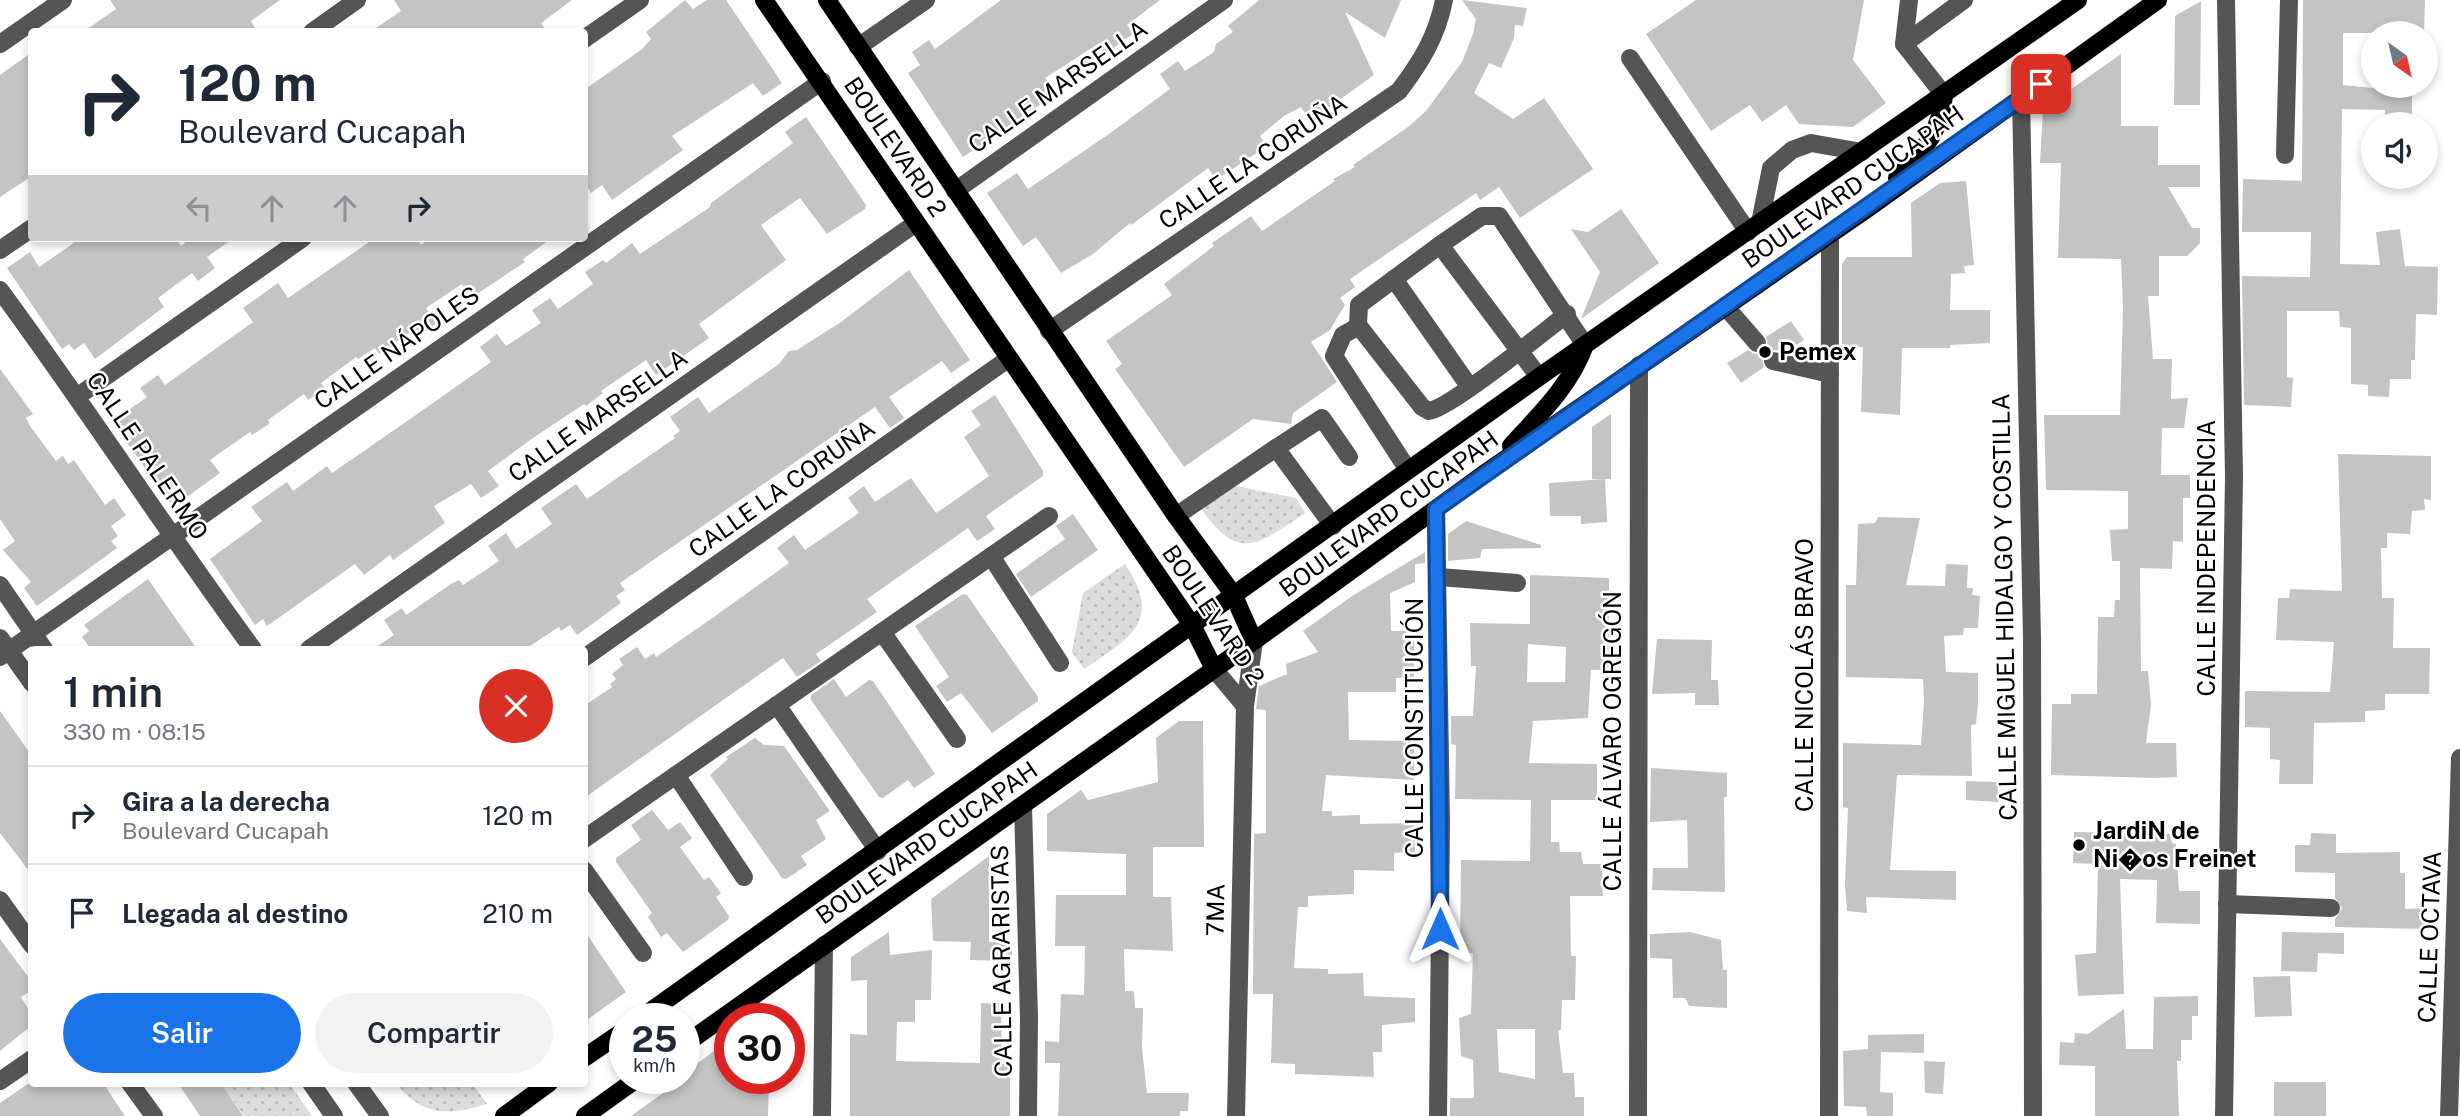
<!DOCTYPE html>
<html lang="es">
<head>
<meta charset="utf-8">
<style>
  :root { --surface:#fff; --page:#f2f2f3; --text:#1f2937; --muted:#747a83; --line:#e0e1e3; --accent:#1a73e8 }
  body { margin:0; font-family:"Public Sans",sans-serif; background:var(--page); color:var(--text); height:100vh; display:flex; flex-direction:column; font-size:26px; white-space:nowrap }
  * { box-sizing:border-box; margin:0 }
  p { font-size:23px; color:var(--muted) }
  .icon { flex:none; width:38px; height:38px; fill:none; stroke:currentColor; stroke-width:2; stroke-linecap:round; stroke-linejoin:round }
  .map { position:relative; flex:1; overflow:hidden }
  .details { position:absolute; left:28px; top:646px; width:560px; height:441px; display:flex; flex-direction:column; background:var(--surface); border-radius:7px; box-shadow:0 4px 10px #0003 }
  .details>* { flex:none }
  .hud { position:absolute; left:28px; top:28px; width:560px; height:214px; border-radius:7px; box-shadow:0 4px 10px #0003; background:#fff; color:var(--text); overflow:hidden }
  .needle { width:46px; rotate:146deg }
  .fabs { position:absolute; left:2361px; top:21px; display:grid; gap:14px }
  .fabs a { display:grid; place-items:center; width:77px; height:77px; border-radius:50%; background:var(--surface); box-shadow:0 4px 10px #0003; font-size:35px }
  .speed { position:absolute; left:609px; top:1003px; display:flex; gap:14px; font-size:35px; font-weight:700; text-align:center }
  .speed>* { display:grid; place-content:center; width:91px; height:91px; border-radius:50%; background:var(--surface); box-shadow:0 4px 10px #0003; line-height:1 }
  .speed small { font-size:18px; font-weight:400 }
  .speed .limit { border:10px solid #d22; background:#fff; color:#111 }
  .pin { position:absolute; display:grid; place-items:center; width:60px; height:60px; color:#fff; margin:-30px; border-radius:14px; box-shadow:0 4px 10px #0006 }
  .me { position:absolute; width:77px; margin:-38px; rotate:0deg; stroke-linejoin:round; filter:drop-shadow(0 0 5px #0008) }
  .turn { display:flex; align-items:center; gap:24px; height:147px; padding:0 35px; font-size:32px }
  .turn .icon { width:91px; height:91px; stroke-width:2.5 }
  .turn b { display:block; font-size:49px; line-height:60px }
  .lanes { display:flex; align-items:center; height:66px; padding:0 35px; background:#0003; justify-content:center; gap:35px; direction:ltr }
  .lanes .off { opacity:.35 }
  .round { display:grid; place-items:center; flex:none; width:74px; height:74px; border-radius:37px; background:var(--page) }
  .overview { display:flex; align-items:center; justify-content:space-between; height:119px; padding:0 35px }
  h1 { font-size:42px; font-weight:600; line-height:52px }
  .button { display:flex; gap:14px; margin-top:auto; padding:14px 35px }
  .button a { flex:1; height:80px; border-radius:42px; background:var(--accent); color:#fff; font-size:28px; font-weight:600; line-height:80px; text-align:center }
  .button a+a { background:var(--page); color:var(--text) }
  ul { padding:0; list-style:none }
  li { display:flex; align-items:center; gap:21px; height:98px; padding:0 35px; border-top:2px solid var(--line) }
  li div { flex:1 }
  li b { display:block; font-size:26px }
  li em { font-style:normal }
  .map>svg:first-child { display:block }
  .grass { fill:url(#grass-dots) }
  .building { fill:#c4c4c4; fill-rule:evenodd }
  .lines { fill:none; stroke-linecap:round; stroke-linejoin:round }
  .major-casing { stroke:#dbdbdb; stroke-width:19 }
  .minor { stroke:#555; stroke-width:18 }
  .major { stroke:#000; stroke-width:18 }
  .route-casing { stroke:#114b97; stroke-width:18 }
  .route { stroke:#1a73e8; stroke-width:12 }
  .poi-dot { fill:#000; stroke:#fff; stroke-width:2.5 }
  .labels { text-anchor:middle; stroke-width:5; stroke-linejoin:round; paint-order:stroke }
  .street-label { font-size:24px; fill:#000; stroke:#fff }
  .poi-label { font-size:24px; font-weight:bold; fill:#000; stroke:#fff; text-anchor:start }
</style>
</head>
<body>
<div class="map">
<svg width="2460" height="1116" viewBox="0 0 2460 1116">
  <defs>
    <pattern id="grass-dots" width="8" height="8" patternUnits="userSpaceOnUse" patternTransform="scale(1.75)"><rect width="8" height="8" fill="#dcdcdc"/><path d="M2 2h.1M6 6h.1" fill="none" stroke="#bbb" stroke-width="1.8" stroke-linecap="round"/></pattern>
  </defs>
  <rect width="100%" height="100%" fill="#fff"/>
  <g class="grass">
    <path d="M1231,485L1296,498L1305,513C1258,545 1238,563 1200,507Z"/>
    <path d="M1125,564C1164,621 1130,638 1084,669L1072,652L1083,593Z"/>
    <path d="M221,1083H289L312,1116H244Z"/>
    <path d="M396,1083H472L487,1104C448,1116 421,1116 396,1083Z"/>
  </g>
  <g class="building">
    <path d="M110,0H280L251,21L257,32H83L116,9Z"/>
    <path d="M394,0H572L541,23L547,32H370L401,11Z"/>
    <path d="M685,0L693,9L707,0H726L782,83L763,96L753,83L672,136L683,150L612,200L602,185L591,193L584,182V90L642,49L651,39L646,32Z"/>
    <path d="M1001,0H1160L1127,25L1133,34L1105,54L1098,44L1045,78L1056,94L963,157L908,73L920,65L912,52L929,40L935,49Z"/>
    <path d="M1259,0H1401L1385,38L1345,12L1374,75L1310,121L1301,107L1284,116L1260,136L1267,146L1216,180L1208,168L1131,225L1130,223L1093,254L1061,273L1036,237L1023,246L987,193L1017,173L1028,189L1109,134L1170,89L1160,74L1178,61L1185,71L1214,52L1216,44L1233,32L1228,26Z"/>
    <path d="M1462,0L1527,8L1523,26L1515,25L1514,38L1501,68L1489,63L1474,93L1513,119L1544,98L1593,169L1520,218L1499,187L1480,200L1476,193L1350,279L1355,287L1340,298L1345,305L1330,330L1311,342L1337,382L1293,413L1291,424L1253,419L1184,467L1115,369L1122,364L1106,341L1172,295L1164,284L1214,246L1212,243L1251,216L1262,231L1335,181L1333,179L1355,167L1353,165L1408,127L1426,111L1462,62L1473,34L1476,19Z"/>
    <path d="M1696,0H1864L1853,60L1886,103L1853,127L1799,124L1786,105L1762,122L1750,105L1711,131L1646,34Z"/>
    <path d="M2303,0H2425L2424,33H2343V85L2412,92V121H2385V110L2342,109L2340,264L2380,265L2376,232L2400,229L2405,266L2438,267L2437,315L2416,314L2415,360H2411V379H2390L2389,397L2368,396V385L2351,384V328L2340,327L2339,311H2287V377L2293,378L2291,407L2244,405L2242,276L2310,277L2311,232H2242L2243,179L2302,181Z"/>
    <path d="M2201,1L2200,105H2174L2175,16Z"/>
    <path d="M32,52V176L0,197V75Z"/>
    <path d="M2121,54V126H2158V165H2200V187H2168L2192,228H2200V243L2187,256H2159V296H2148L2153,359H2172L2171,399L2188,398L2184,428H2162L2161,475H2190V498H2183V542L2173,541L2172,569L2140,568L2141,671H2148L2151,705L2146,743H2176L2177,777L2156,778L2051,775L2052,704H2071V694H2097L2098,617H2114L2115,600H2120V561H2112L2110,530L2128,529V491L2046,490L2044,415H2120L2123,307L2121,259L2058,258L2061,163H2040L2043,109Z"/>
    <path d="M806,117L866,205L865,209L827,234L800,198L781,211L761,225L786,260L699,324L709,338L656,375L646,360L601,391L603,393L586,406L584,404L530,440L488,471L499,486L481,498L471,484L434,506L445,523L393,560L390,555L364,575L355,564L267,626L263,619L255,625L210,559L262,521L251,507L287,482L293,491L327,466L332,473L413,417L491,362L480,347L497,334L506,346L541,323L532,310L550,298L558,309L593,284L585,272L603,260L606,263L632,243L640,254L710,207L711,203L793,143L785,132Z"/>
    <path d="M1966,181L1974,265L1964,266L1965,273L1951,274L1950,310H1990V343L1950,345V348H1902L1900,415L1861,412L1863,347H1842V264L1847,257H1912L1911,203L1940,183Z"/>
    <path d="M1621,209L1659,263L1581,319L1600,272L1571,229L1588,232Z"/>
    <path d="M81,238H176L181,246L191,238H234L207,257L215,268L198,281L192,273L158,298L164,307L95,359L84,343L74,350L69,344L62,349L7,268L30,252L39,267Z"/>
    <path d="M375,238H417L421,245L430,238H552L523,259L525,262L471,298L462,284L426,308L437,323L420,335L415,329L379,354L375,348L358,359L356,357L321,383L325,388L308,400L304,394L268,420L270,423L252,435L250,432L210,460L220,473L173,507L112,422L147,397L140,388L158,375L165,385L253,322L243,308L278,283L288,298Z"/>
    <path d="M909,270L970,360L951,373L942,361L889,397L904,418L890,428L875,407L620,583L625,590L616,596L621,603L577,635L570,625L561,631L559,627L525,649H373L394,635L384,620L402,608L406,615L451,584L459,580L463,585L499,561L488,546L506,533L516,549L552,524L541,508L576,484L587,499L675,438L673,436L680,431L670,417L681,409L698,397L709,413L779,364L789,351L797,350L841,322Z"/>
    <path d="M1791,321L1804,340L1786,352L1775,350L1765,353L1762,359L1764,367L1741,383L1727,363L1748,350L1754,354L1764,352L1768,346L1766,337Z"/>
    <path d="M0,369L33,414L26,418L30,426L56,461L63,456L68,464L74,460L105,505L114,498L126,515L111,526L118,536L111,541L117,548L37,606L24,588L31,582L3,550L15,541L0,519Z"/>
    <path d="M995,395L1043,471V476L986,516L995,529L977,541L968,528L867,599L877,612L816,654L821,661L797,677L783,658L584,798V706L612,687L610,684L616,679L612,674L623,665L619,659L637,647L645,659L654,653L656,657L711,619L789,563L777,548L794,535L805,550L859,513L848,498L864,486L875,502L911,478L936,513L951,503L989,476L964,437L981,425L971,411Z"/>
    <path d="M1611,414V479H1592V427Z"/>
    <path d="M2338,454L2431,456V500L2424,499L2425,510L2412,511L2410,534L2387,533V548H2381L2382,598H2394L2393,648H2430L2429,694H2385V710L2365,711V722L2314,723L2313,784H2279L2280,760L2270,759V728L2245,727V691L2330,692L2334,642L2276,640L2278,598H2289L2290,589L2342,591Z"/>
    <path d="M1605,479L1607,522L1581,524V516H1550L1549,483Z"/>
    <path d="M1073,514L1098,550L1031,597L1016,574L1065,539L1056,526Z"/>
    <path d="M1878,517L1920,518L1906,585L1945,586L1946,564L1968,565L1967,588H1973L1972,595L1980,596L1978,628H1964L1963,635L1944,636L1946,672L1978,673V704L1976,724L1971,725L1972,776L1897,775L1890,870L1956,871V900L1866,897L1867,913L1847,911L1845,884L1848,808L1843,807V743L1921,745L1924,702L1923,679L1846,677V585H1856L1858,524L1875,523Z"/>
    <path d="M1466,521L1541,545V548L1482,549L1480,558L1448,561V534Z"/>
    <path d="M1425,552V563L1415,564V582L1390,593L1391,631H1414V678H1396V692H1348L1349,740L1414,741V780L1326,775L1322,811H1332V816L1360,815V824L1414,823L1415,852L1394,853V871L1354,870V894L1308,896V907H1298L1294,968L1328,969V974L1363,973L1364,996L1415,998V1022L1382,1025V1052H1373L1374,1077L1295,1074V1064L1271,1063L1273,994H1253L1254,834L1266,833V710L1256,709L1259,686L1287,674L1286,664L1318,652L1303,631L1352,596Z"/>
    <path d="M1530,575L1609,578V670H1591L1588,718L1533,721L1529,763L1597,764V800H1551V842H1559L1560,852H1581L1583,864H1602L1603,896H1570L1571,956H1576L1575,1000H1562L1561,1030H1558L1563,1073H1574L1575,1097H1584V1116H1450V1098H1474L1473,1060L1461,1056L1459,1018L1471,1014L1473,953H1460L1461,860L1530,861L1531,800L1455,799L1456,745L1451,744V716H1473L1476,666H1471L1470,623L1530,624ZM1528,644L1566,647L1565,682H1527ZM1497,1029H1535V1079L1499,1072Z"/>
    <path d="M148,579L197,649H91L82,637L89,631L84,625Z"/>
    <path d="M963,594L967,595L1038,697V701L992,733L961,693L947,702L936,686L949,677L915,626Z"/>
    <path d="M1657,639L1712,640L1711,680H1718L1719,705H1695V693L1652,694Z"/>
    <path d="M834,679L846,697L869,680L873,681L935,774L914,788L908,780L883,798L879,797L811,700V695Z"/>
    <path d="M0,711L32,756V875L0,833Z"/>
    <path d="M1179,721H1203L1204,847H1153V897H1171L1173,951L1124,949L1125,991H1134L1135,1008H1143L1142,1048L1147,1093H1189L1188,1111H1180V1116H1058L1060,1063H1045V1041L1059,1042L1061,994L1084,995L1085,946H1055L1056,895H1126V854L1047,851V814L1081,790L1088,800L1158,782L1156,738Z"/>
    <path d="M755,738L764,745L784,746L830,811L816,820L826,839L801,856L807,865L786,879L782,878L710,775L728,759L726,757Z"/>
    <path d="M1651,768L1727,773V797H1724L1725,892L1652,890L1653,868H1688L1687,820L1650,822Z"/>
    <path d="M1966,781L1998,782V802L1966,800Z"/>
    <path d="M652,810L668,830L680,822L692,838L680,847L704,880L709,877L721,893L716,897L729,916L728,920L683,952L667,933L661,937L648,917L652,913L616,862V858L641,840L631,825Z"/>
    <path d="M2074,832L2170,834L2172,843L2176,844L2179,891H2200V924L2156,923L2157,880L2120,879L2124,994L2078,996L2075,955L2096,953L2098,864L2073,863Z"/>
    <path d="M2311,833L2336,834V853L2400,852V873H2405V909L2424,908V929L2335,927V919L2342,908L2335,898V873L2295,872V845H2310Z"/>
    <path d="M989,856V942L1012,943V961L970,960L971,942L933,941L931,899Z"/>
    <path d="M584,930L626,992L584,1022Z"/>
    <path d="M889,932L890,955L932,950L931,1000H915V1022H897L896,1061L980,1063L981,1003L1001,1004L1002,1064H1010V1116H850V1034L867,1035V980L851,981V957Z"/>
    <path d="M1690,932L1721,940L1723,970H1727V1008L1689,1006L1685,998H1673L1672,959L1650,958V934Z"/>
    <path d="M2282,932L2344,933V954L2318,953L2317,972L2281,971Z"/>
    <path d="M0,939L32,982V990L21,997L32,1015V1025L0,1051Z"/>
    <path d="M2290,976L2292,1016L2255,1017L2253,977Z"/>
    <path d="M2198,996V1016H2192V1040H2181V1061H2177L2179,1116H2095V1066L2059,1065L2060,1042L2074,1043L2075,1033L2088,1034L2124,1009L2126,1049H2153L2154,997Z"/>
    <path d="M1924,1034V1053L1881,1052L1880,1092L1893,1093V1116H1867L1866,1107L1844,1106L1843,1051L1868,1049V1035Z"/>
    <path d="M730,1039V1078H769L768,1116H631L684,1078L686,1072Z"/>
    <path d="M1924,1061L1945,1062L1943,1094L1925,1093Z"/>
    <rect x="2274" y="1082" width="52" height="34"/>
    <path d="M29,1083H103L125,1116H0V1103Z"/>
    <path d="M178,1083H221L243,1116H200Z"/>
  </g>
  <g class="lines">
    <defs>
      <g id="major">
        <path d="M764,0L1192,625L1214,669"/>
        <path d="M827,0L1176,516L1233,594L1254,641"/>
        <path d="M1897,178C1923,149 1940,135 1944,95"/>
        <path d="M1511,446C1540,414 1570,386 1585,345"/>
        <path d="M641,1018L1539,377L2078,0"/>
        <path d="M684,1045L1254,641L1484,474L1871,206L2158,0"/>
        <path d="M584,1058L625,1030"/>
        <path d="M504,1116L549,1083"/>
        <path d="M585,1116L638,1078"/>
      </g>
    </defs>
    <use href="#major" class="major-casing"/>
    <g class="minor">
      <path d="M1909,0L1904,44L1944,95"/>
      <path d="M312,32L357,0"/>
      <path d="M584,39L640,0"/>
      <path d="M0,44L63,0"/>
      <path d="M1904,44L1964,0"/>
      <path d="M858,47L926,0"/>
      <path d="M1630,58L1748,232"/>
      <path d="M2021,98L2032,639L2033,1116"/>
      <path d="M2285,155L2289,0"/>
      <path d="M955,191L1224,0"/>
      <path d="M1760,223L1771,168L1792,150L1811,143L1862,152"/>
      <path d="M0,250L32,228"/>
      <path d="M1394,279L1440,245"/>
      <path d="M0,290C87,408 166,531 253,649"/>
      <path d="M1725,306L1757,343"/>
      <path d="M1359,326L1343,335L1334,356L1408,470"/>
      <path d="M1049,331L1399,91C1421,62 1437,36 1444,0"/>
      <path d="M1773,361L1830,374"/>
      <path d="M1539,377L1440,245L1482,216H1499L1585,345"/>
      <path d="M1469,386L1394,279L1359,305L1358,325L1422,407L1429,411C1452,407 1542,333 1567,314"/>
      <path d="M78,396L303,238"/>
      <path d="M1436,509L1441,822L1438,1116"/>
      <path d="M1176,516L1276,448"/>
      <path d="M1333,526L1276,448L1322,418L1349,457"/>
      <path d="M991,556L1060,663"/>
      <path d="M1439,577L1517,583"/>
      <path d="M0,585L44,649"/>
      <path d="M882,632L957,739"/>
      <path d="M0,638L32,683"/>
      <path d="M309,649L916,223"/>
      <path d="M0,657L822,81"/>
      <path d="M584,658L1008,359"/>
      <path d="M1214,669L1245,706"/>
      <path d="M777,705L878,851"/>
      <path d="M676,775L744,877"/>
      <path d="M1023,806L1029,1018L1028,1116"/>
      <path d="M584,839L1049,516"/>
      <path d="M584,870L643,953"/>
      <path d="M0,900L32,945"/>
      <path d="M2227,904L2331,908"/>
      <path d="M0,1081L32,1059"/>
      <path d="M130,1083L154,1116"/>
      <path d="M311,1083L334,1116"/>
      <path d="M356,1083L380,1116"/>
      <path d="M822,1116L824,945"/>
      <path d="M1236,1116L1245,706L1254,641"/>
      <path d="M1638,1116L1639,365"/>
      <path d="M1829,1116L1830,233"/>
      <path d="M2224,1116L2234,477L2226,0"/>
      <path d="M2449,1116L2460,758"/>
    </g>
    <use href="#major" class="major"/>
  </g>
  <g class="lines">
    <defs>
      <path id="route" d="M1440,929L1436,509L2041,84"/>
    </defs>
    <use href="#route" class="route-casing"/>
    <use href="#route" class="route"/>
  </g>
  <g class="poi-dot">
    <circle cx="1765" cy="352" r="7"/>
    <circle cx="2079" cy="845" r="7"/>
  </g>
  <g class="labels">
    <g class="street-label">
      <text transform="translate(1058 87) rotate(-35)" y="8">CALLE MARSELLA</text>
      <text transform="translate(895 147) rotate(56)" y="8">BOULEVARD 2</text>
      <text transform="translate(1253 162) rotate(-34)" y="8">CALLE LA CORUÑA</text>
      <text transform="translate(1853 187) rotate(-35)" y="8">BOULEVARD CUCAPAH</text>
      <text transform="translate(397 348) rotate(-35)" y="8">CALLE NÁPOLES</text>
      <text transform="translate(598 416) rotate(-35)" y="8">CALLE MARSELLA</text>
      <text transform="translate(147 456) rotate(56)" y="8">CALLE PALERMO</text>
      <text transform="translate(782 489) rotate(-35)" y="8">CALLE LA CORUÑA</text>
      <text transform="translate(1389 514) rotate(-36)" y="8">BOULEVARD CUCAPAH</text>
      <text transform="translate(2207 558) rotate(-90)" y="8">CALLE INDEPENDENCIA</text>
      <text transform="translate(2005 607) rotate(-91)" y="8">CALLE MIGUEL HIDALGO Y COSTILLA</text>
      <text transform="translate(1213 615) rotate(56)" y="8">BOULEVARD 2</text>
      <text transform="translate(1805 675) rotate(-90)" y="8">CALLE NICOLÁS BRAVO</text>
      <text transform="translate(1415 728) rotate(-90)" y="8">CALLE CONSTITUCIÓN</text>
      <text transform="translate(1613 741) rotate(-90)" y="8">CALLE ÁLVARO OGREGÓN</text>
      <text transform="translate(927 843) rotate(-35)" y="8">BOULEVARD CUCAPAH</text>
      <text transform="translate(1216 910) rotate(-89)" y="8">7MA</text>
      <text transform="translate(2430 937) rotate(-88)" y="8">CALLE OCTAVA</text>
      <text transform="translate(1002 961) rotate(-91)" y="8">CALLE AGRARISTAS</text>
    </g>
    <g class="poi-label">
      <text x="1779" y="360">Pemex</text>
      <text x="2093" y="839">JardiN de<tspan x="2093" dy="28">Ni�os Freinet</tspan></text>
    </g>
  </g>
</svg>
<div class="fabs">
<a><svg class="needle" viewBox="-14 -14 28 28"><path d="M0-13l5 13h-10z" fill="#e53935"/><path d="M0 13l5-13h-10z" fill="#747a83"/></svg></a>
<a><svg class="icon" aria-label="sound" viewBox="0 0 24 24"><path d="M4 9h4l5-4v14l-5-4H4zM17 9q2 3 0 6"/></svg></a>
</div>
<div class="speed"><div>25<small>km/h</small></div><div class="limit">30</div></div>
<div class="pin" style="left:2041px;top:84px;background:#d93025"><svg class="icon" aria-label="arrive" viewBox="0 0 24 24"><path d="M6 21V4h12l-3 4 3 4H6"/></svg></div>
<svg class="me" style="left:1440px;top:929px" viewBox="-20 -20 40 40"><path d="M0-17L14 15 0 8-14 15z" fill="#1a73e8" stroke="#fff" stroke-width="4"/></svg>
<div class="hud">
<div class="turn"><svg class="icon" aria-label="right" viewBox="0 0 24 24"><path d="M7 20v-9h11M14 6l5 5-5 5"/></svg><div><b>120 m</b>Boulevard Cucapah</div></div>
<div class="lanes"><svg class="icon off" aria-label="left" viewBox="0 0 24 24"><path d="M17 20v-9H6M10 6l-5 5 5 5"/></svg><svg class="icon off" aria-label="ahead" viewBox="0 0 24 24"><path d="M12 20V5M6 11l6-6 6 6"/></svg><svg class="icon off" aria-label="ahead" viewBox="0 0 24 24"><path d="M12 20V5M6 11l6-6 6 6"/></svg><svg class="icon" aria-label="right" viewBox="0 0 24 24"><path d="M7 20v-9h11M14 6l5 5-5 5"/></svg></div>
</div>
<section class="details">
<div class="overview"><div><h1>1 min</h1><p>330 m · 08:15</p></div><a class="round" style="background:#d93025;color:#fff"><svg class="icon" aria-label="close" viewBox="0 0 24 24"><path d="M6 6l12 12M18 6L6 18"/></svg></a></div>
<ul>
<li><svg class="icon" aria-label="right" viewBox="0 0 24 24"><path d="M7 20v-9h11M14 6l5 5-5 5"/></svg><div><b>Gira a la derecha</b><p>Boulevard Cucapah</p></div><em>120 m</em></li>
<li><svg class="icon" aria-label="arrive" viewBox="0 0 24 24"><path d="M6 21V4h12l-3 4 3 4H6"/></svg><div><b>Llegada al destino</b></div><em>210 m</em></li>
</ul>
<div class="button"><a>Salir</a><a>Compartir</a></div>
</section>
</div>
</body>
</html>
